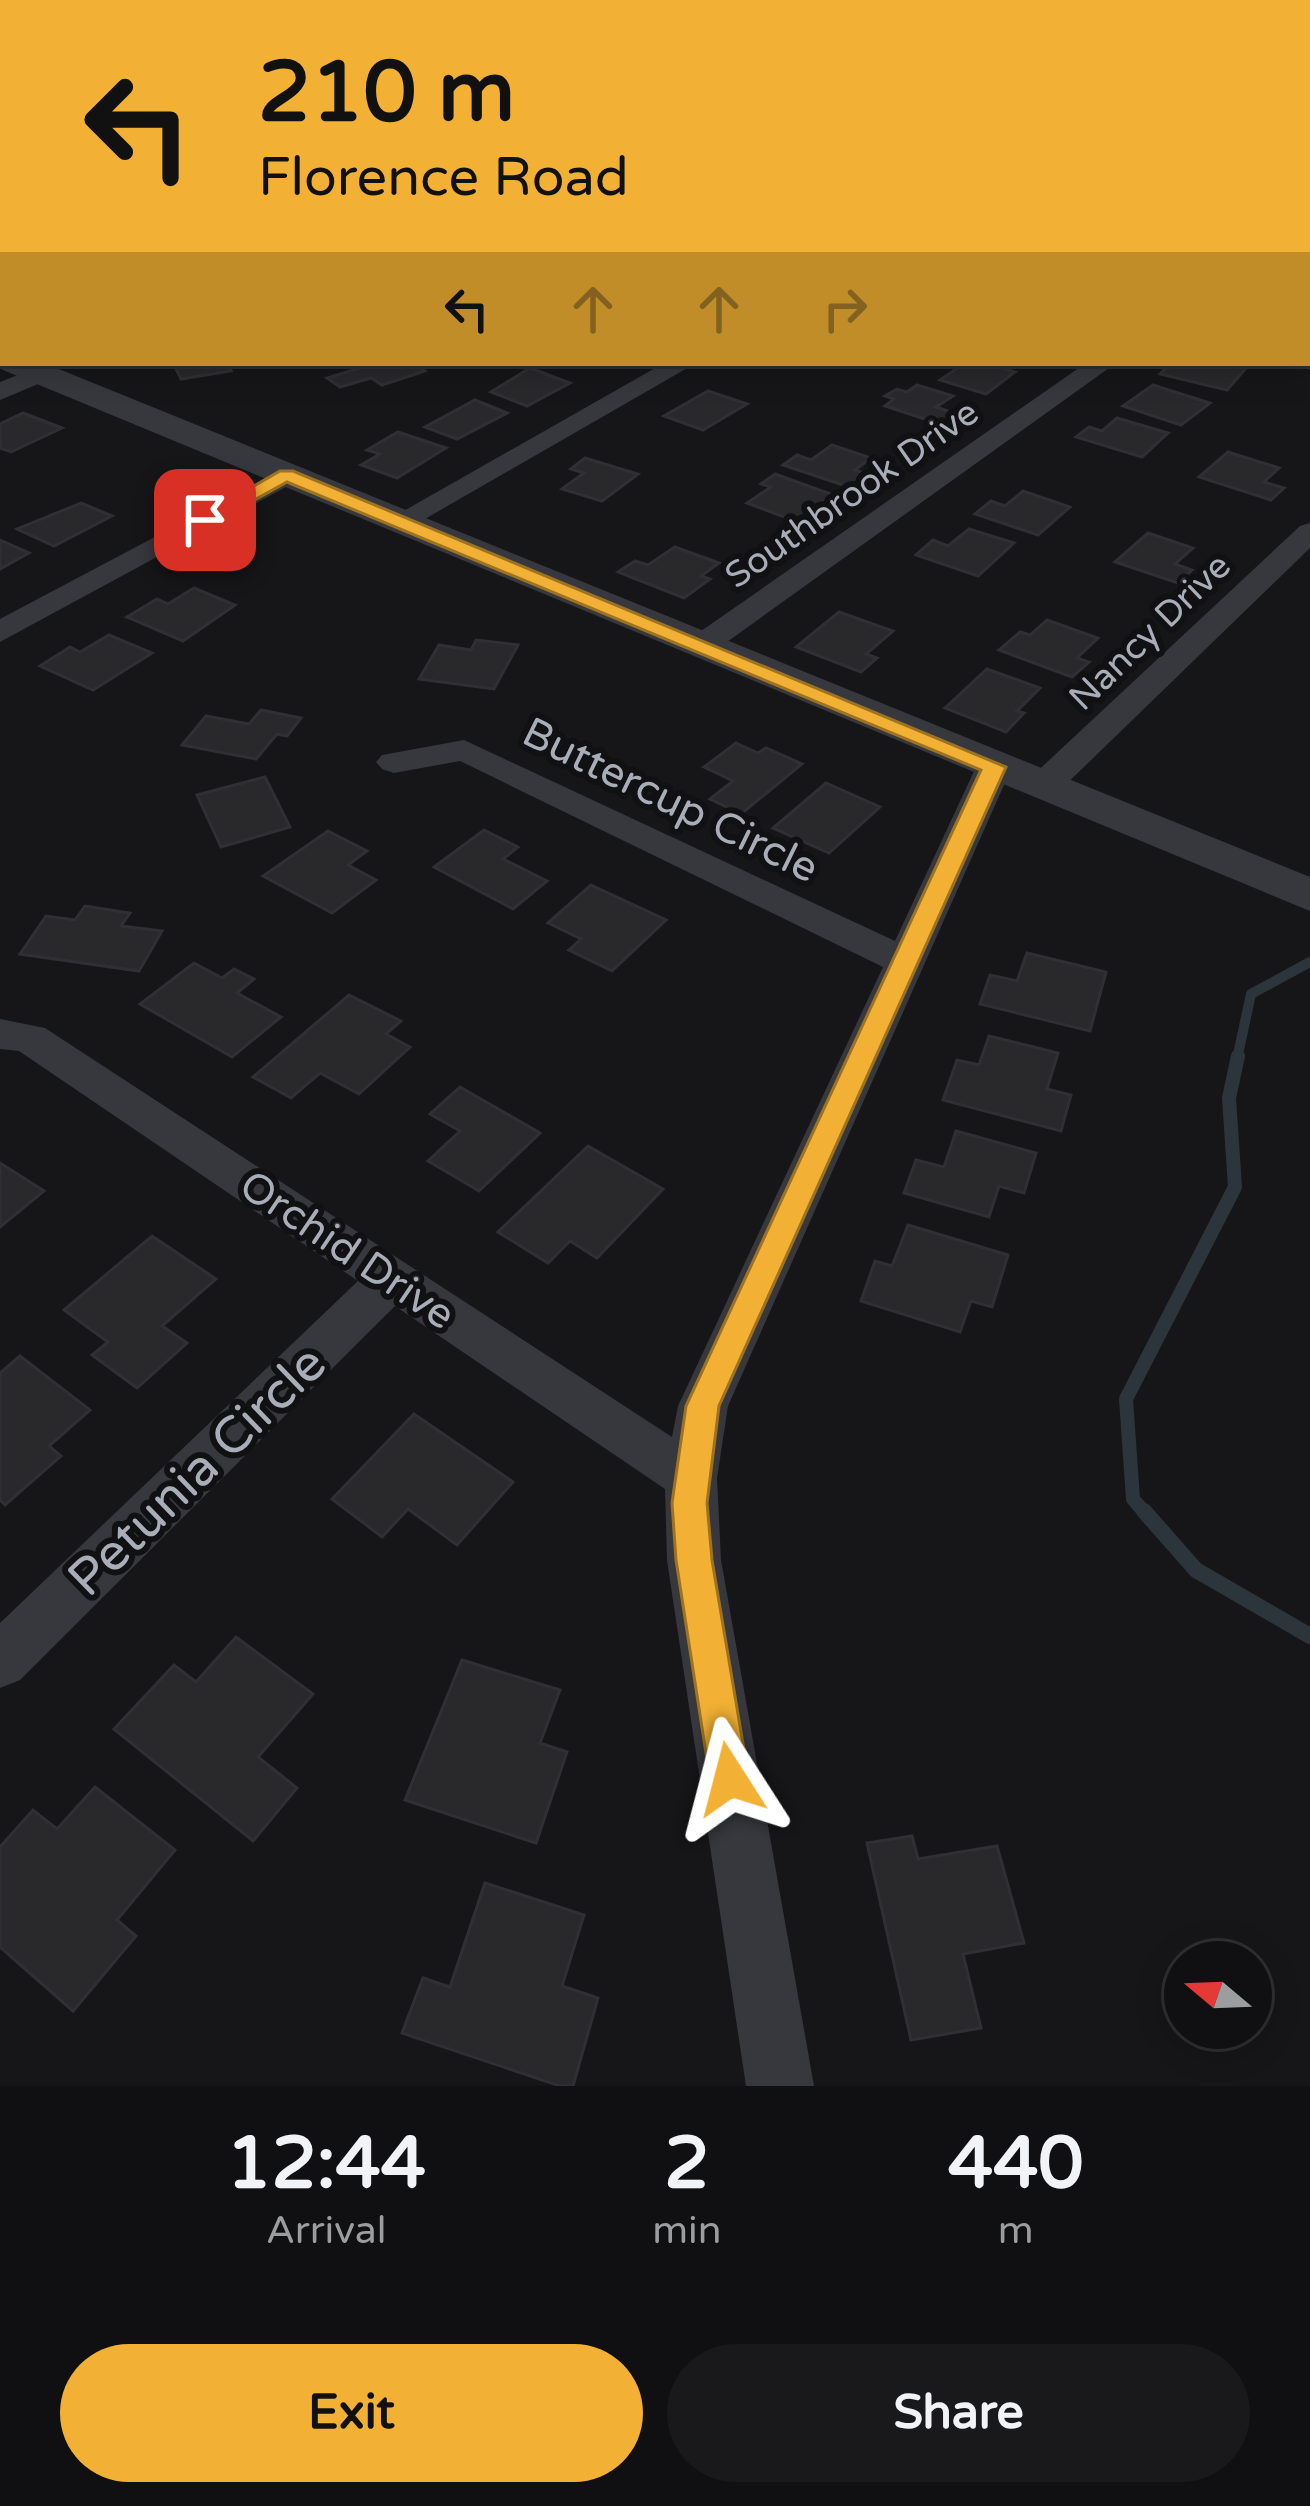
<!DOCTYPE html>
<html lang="en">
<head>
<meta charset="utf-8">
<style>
  :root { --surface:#101012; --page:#19191b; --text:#f1f3f6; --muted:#9c9d9f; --line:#303032; --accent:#f2b134 }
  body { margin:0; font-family:"Varela Round",sans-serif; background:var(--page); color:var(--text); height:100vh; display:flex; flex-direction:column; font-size:45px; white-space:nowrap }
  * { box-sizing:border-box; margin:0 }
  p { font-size:39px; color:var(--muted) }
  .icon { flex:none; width:66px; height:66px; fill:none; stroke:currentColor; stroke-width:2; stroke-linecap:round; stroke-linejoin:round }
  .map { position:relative; height:2086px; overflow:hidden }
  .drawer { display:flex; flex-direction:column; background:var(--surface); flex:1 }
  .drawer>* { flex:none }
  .top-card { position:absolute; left:0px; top:0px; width:1311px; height:366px; box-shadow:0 6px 30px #0003,0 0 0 3px var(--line); background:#f2b134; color:#111; overflow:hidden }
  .needle { width:78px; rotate:289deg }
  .buttons { position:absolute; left:1164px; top:1941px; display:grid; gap:24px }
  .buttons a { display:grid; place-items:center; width:108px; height:108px; border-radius:50%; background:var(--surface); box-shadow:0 6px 30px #0003,0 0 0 3px var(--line); font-size:60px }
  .pin { position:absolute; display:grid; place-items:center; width:102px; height:102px; color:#fff; margin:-51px; border-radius:24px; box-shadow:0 6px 18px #0006 }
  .me { position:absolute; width:132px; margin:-66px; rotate:351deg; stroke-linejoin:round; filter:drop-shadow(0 0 9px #0008) }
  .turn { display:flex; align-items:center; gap:42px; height:252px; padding:0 60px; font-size:54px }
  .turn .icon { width:156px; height:156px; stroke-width:2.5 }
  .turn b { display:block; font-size:84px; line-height:102px }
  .lanes { display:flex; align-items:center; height:114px; padding:0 60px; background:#0003; justify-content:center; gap:60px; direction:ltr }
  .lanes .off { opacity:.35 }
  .eta { display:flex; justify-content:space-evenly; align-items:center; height:204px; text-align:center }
  .eta b { font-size:72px; font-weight:800; line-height:84px }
  .primary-button { display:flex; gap:24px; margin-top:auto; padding:24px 60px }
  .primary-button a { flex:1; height:138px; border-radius:72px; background:var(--accent); color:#111; font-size:48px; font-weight:800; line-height:138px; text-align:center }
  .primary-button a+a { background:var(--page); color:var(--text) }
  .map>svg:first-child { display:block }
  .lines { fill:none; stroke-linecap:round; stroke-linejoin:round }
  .stream-far2 { stroke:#2c353c; stroke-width:10 }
  .stream-far1 { stroke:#2c353c; stroke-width:14 }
  .stream { stroke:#2c353c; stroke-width:16 }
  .building { fill:#29292c; stroke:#303034; stroke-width:3 }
  .service { fill:#37383d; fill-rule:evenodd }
  .minor { fill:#37383d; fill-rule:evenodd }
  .tertiary { fill:#37383d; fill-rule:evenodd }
  .route { fill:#f2b134; stroke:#9d7322; stroke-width:3 }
  .labels { text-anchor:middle; stroke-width:12; stroke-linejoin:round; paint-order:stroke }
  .far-street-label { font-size:36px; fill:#a8adb8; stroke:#111113 }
  .street-label { font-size:42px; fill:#a8adb8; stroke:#111113 }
  .near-street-label { font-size:51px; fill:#a8adb8; stroke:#111113 }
</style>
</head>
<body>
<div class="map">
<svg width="1310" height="2086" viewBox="0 0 1310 2086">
  <rect width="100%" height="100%" fill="#161618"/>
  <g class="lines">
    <path class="stream-far2" d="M1237,1059L1251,994L1310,962"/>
    <path class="stream-far1" d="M1146,1514L1133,1499L1126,1399L1235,1187L1229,1098L1238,1056"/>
    <path class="stream" d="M1144,1511L1196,1570L1310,1636"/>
  </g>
  <g class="building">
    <path d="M173,363H226L231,371L181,379Z"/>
    <path d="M376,363H413L425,371L382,385L371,378L340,387L327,378Z"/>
    <path d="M983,363L1015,372L986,394L940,380L959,367L953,363Z"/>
    <path d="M1171,363H1227L1246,368L1227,390L1160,374Z"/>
    <path d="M530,368L570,383L527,406L491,392Z"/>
    <path d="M917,385L953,396L936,407L956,414L940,424L885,406L894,399L885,396L897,389L907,392Z"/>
    <path d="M1153,385L1210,403L1181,425L1123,406Z"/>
    <path d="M708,391L747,404L703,430L664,416Z"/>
    <path d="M475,400L507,413L457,439L425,427Z"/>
    <path d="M23,413L62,428L11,452L0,448V424Z"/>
    <path d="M1117,418L1168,433L1142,457L1076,437L1089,427L1102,431Z"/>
    <path d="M398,432L446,448L397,478L361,465L380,454L367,450Z"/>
    <path d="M832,445L871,458L855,470L867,474L849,487L783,465L797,455L811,460Z"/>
    <path d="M1228,452L1279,468L1264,482L1284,488L1271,500L1199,477Z"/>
    <path d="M585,458L638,474L602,501L562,489L584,473L571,469Z"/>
    <path d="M775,474L833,495L795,521L747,503L771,487L761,484Z"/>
    <path d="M1023,491L1070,507L1038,535L975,514L991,501L1005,506Z"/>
    <path d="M81,503L112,516L54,546L17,529Z"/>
    <path d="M969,529L1014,543L978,576L916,555L933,540L948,546Z"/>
    <path d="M1148,533L1193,548L1175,564L1192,570L1178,583L1115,562Z"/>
    <path d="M0,540L29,553L0,569Z"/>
    <path d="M675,547L719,563L701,576L710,579L684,598L618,572L635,561L648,565Z"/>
    <path d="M194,588L235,605L183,641L127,617L157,599L168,604Z"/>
    <path d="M839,612L893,631L866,654L877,658L861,672L796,647Z"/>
    <path d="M1047,620L1098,638L1077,658L1089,662L1072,677L999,650L1020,632L1030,635Z"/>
    <path d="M109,635L152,653L93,690L40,666L70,647L80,652Z"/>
    <path d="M476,640L518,645L494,689L419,679L439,645L471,650Z"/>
    <path d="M987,669L1040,688L1017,711L1024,713L1006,732L945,708Z"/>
    <path d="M261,710L301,718L287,736L277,734L256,759L182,745L206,716L249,724Z"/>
    <path d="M736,743L758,753L766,748L802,764L741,814L710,799L733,781L704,767Z"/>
    <path d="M265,777L290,827L221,847L197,795Z"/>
    <path d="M826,783L880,807L829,853L773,828Z"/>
    <path d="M484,830L518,847L503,859L547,881L513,909L434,867Z"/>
    <path d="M328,831L367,851L348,865L376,880L332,913L263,876Z"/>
    <path d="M591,885L666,920L612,971L569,950L581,939L548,923Z"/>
    <path d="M85,906L130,913L121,926L162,931L139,971L20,954L46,916L75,920Z"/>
    <path d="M1027,953L1106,972L1090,1031L980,1004L990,975L1017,981Z"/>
    <path d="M194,963L222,978L234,969L254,979L237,993L281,1017L232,1057L140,1004Z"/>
    <path d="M349,995L401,1021L386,1034L410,1047L359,1094L320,1073L291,1098L253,1077Z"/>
    <path d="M989,1036L1058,1053L1047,1089L1071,1095L1061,1131L943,1100L957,1060L979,1065Z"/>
    <path d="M460,1087L540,1133L479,1191L428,1161L460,1131L430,1114Z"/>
    <path d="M956,1131L1036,1153L1024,1193L999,1186L989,1217L904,1193L916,1160L944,1167Z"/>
    <path d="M588,1146L663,1189L597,1258L570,1241L548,1263L498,1232Z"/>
    <path d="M0,1163L44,1191L0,1227Z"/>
    <path d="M908,1225L1008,1255L992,1307L971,1301L960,1332L861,1301L875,1261L892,1266Z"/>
    <path d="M152,1236L216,1279L162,1326L187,1343L137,1388L92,1355L108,1342L64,1310Z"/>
    <path d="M20,1356L90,1410L49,1446L61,1456L5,1505L0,1500V1373Z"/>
    <path d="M414,1414L513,1482L457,1545L408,1509L382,1537L332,1499Z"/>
    <path d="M236,1637L313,1694L258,1757L297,1788L253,1841L114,1729L174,1665L196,1682Z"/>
    <path d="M462,1660L560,1690L540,1743L567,1752L536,1843L405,1800Z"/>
    <path d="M95,1787L175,1850L117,1920L136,1936L73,2011L0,1947V1847L33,1810L57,1829Z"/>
    <path d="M912,1836L918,1859L997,1846L1024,1943L963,1954L981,2028L911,2040L867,1843Z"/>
    <path d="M485,1883L584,1915L562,1986L598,1998L573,2086H560L402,2033L423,1978L450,1987Z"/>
  </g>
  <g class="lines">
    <g class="service">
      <path d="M3,35V41L0,42V36Z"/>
      <path d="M0,58L3,59V65L0,64Z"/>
      <path d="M3,108V114L0,115V109Z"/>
      <path d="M3,135V141L0,142V136Z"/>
      <rect x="0" y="208" width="3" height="7"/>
    </g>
    <g class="minor">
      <path d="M1008,0H1032L1034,3H1010Z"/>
      <path d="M1308,67L1310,68V80L1308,79Z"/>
      <rect x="1308" y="143" width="2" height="12"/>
      <path d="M1310,202V219L1308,220V203Z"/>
      <path d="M3,261V275L0,276V262Z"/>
      <path d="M1308,353L1310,354V370L1297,363H1308Z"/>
      <path d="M664,363H696L411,527H391L386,521Z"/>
      <path d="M1086,363H1116L713,652H691L686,645L691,638Z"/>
      <path d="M41,366L54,374L50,379L0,400V382Z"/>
      <path d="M287,467L297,469L301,475L297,481L0,642V619Z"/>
      <path d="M1310,523V548L1055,795H1029L1024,787L1029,779L1300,526Z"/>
      <path d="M464,740L895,941L976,767L982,760H1006L1012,767L728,1406L717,1478L721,1560L814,2086H746L667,1560L665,1489L395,1306L20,1680L0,1688V1623L358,1281L19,1051L0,1049V1019L45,1028L672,1437L678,1406L883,967L460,761L394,773L382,769L376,762L382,755Z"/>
    </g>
    <path class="tertiary" d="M3,357V363H44L1310,877V911L3,370L0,365Z"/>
  </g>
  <path class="route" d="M280,471H293L1006,767L719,1406L707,1503L712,1560L749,1779L743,1793L730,1798L716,1793L710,1779L676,1560L672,1503L686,1406L981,770L287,482L211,524L195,520Z"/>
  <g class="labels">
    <g class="far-street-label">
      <text transform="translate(851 493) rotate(-35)" y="13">Southbrook Drive</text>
      <text transform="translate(1149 631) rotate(-44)" y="13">Nancy Drive</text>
    </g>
    <g class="street-label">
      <text transform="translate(671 799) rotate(26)" y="15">Buttercup Circle</text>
      <text transform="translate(348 1249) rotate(34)" y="15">Orchid Drive</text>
    </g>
    <g class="near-street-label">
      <text transform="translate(196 1470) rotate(-44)" y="18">Petunia Circle</text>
    </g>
  </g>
</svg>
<div class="buttons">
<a><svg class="needle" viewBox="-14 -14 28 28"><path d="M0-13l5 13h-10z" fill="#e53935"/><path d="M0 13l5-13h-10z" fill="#9c9d9f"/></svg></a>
</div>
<div class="pin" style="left:205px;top:520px;background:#d93025"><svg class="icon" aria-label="arrive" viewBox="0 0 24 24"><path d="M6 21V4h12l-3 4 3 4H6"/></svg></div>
<svg class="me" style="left:730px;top:1779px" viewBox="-20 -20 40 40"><path d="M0-17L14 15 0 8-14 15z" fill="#f2b134" stroke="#fff" stroke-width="4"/></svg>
<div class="top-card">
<div class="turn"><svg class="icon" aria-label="left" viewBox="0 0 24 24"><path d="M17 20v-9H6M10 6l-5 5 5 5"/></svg><div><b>210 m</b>Florence Road</div></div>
<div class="lanes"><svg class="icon" aria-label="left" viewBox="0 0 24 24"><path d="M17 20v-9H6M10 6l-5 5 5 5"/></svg><svg class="icon off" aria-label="ahead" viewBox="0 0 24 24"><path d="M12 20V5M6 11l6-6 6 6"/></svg><svg class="icon off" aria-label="ahead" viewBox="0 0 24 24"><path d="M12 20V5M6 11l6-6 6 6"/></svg><svg class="icon off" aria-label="right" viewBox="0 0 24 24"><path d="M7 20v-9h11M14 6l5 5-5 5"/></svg></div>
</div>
</div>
<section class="drawer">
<div class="eta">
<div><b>12:44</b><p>Arrival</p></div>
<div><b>2</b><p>min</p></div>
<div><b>440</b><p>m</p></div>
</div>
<div class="primary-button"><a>Exit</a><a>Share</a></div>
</section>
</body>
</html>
